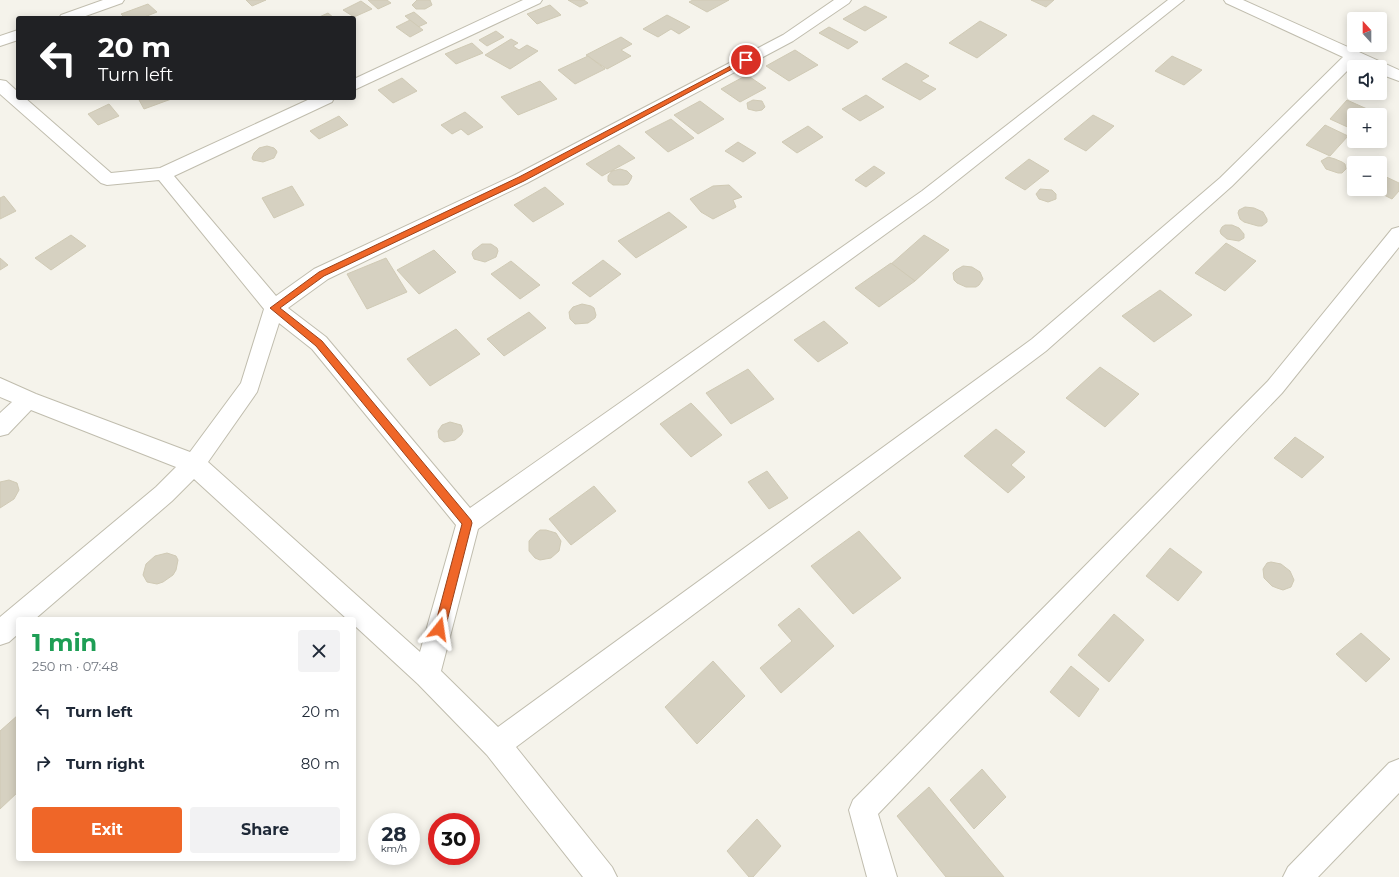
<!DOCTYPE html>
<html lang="en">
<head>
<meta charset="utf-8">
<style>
  :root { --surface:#fff; --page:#f2f2f3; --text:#1f2937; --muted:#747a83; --accent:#ef6628 }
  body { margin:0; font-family:Montserrat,sans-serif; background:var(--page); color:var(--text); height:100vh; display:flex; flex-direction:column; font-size:15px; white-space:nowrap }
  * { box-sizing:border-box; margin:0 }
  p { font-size:13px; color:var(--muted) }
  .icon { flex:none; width:22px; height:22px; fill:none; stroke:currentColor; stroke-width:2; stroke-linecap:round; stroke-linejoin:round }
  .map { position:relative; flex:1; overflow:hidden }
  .side { position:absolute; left:16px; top:617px; width:340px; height:244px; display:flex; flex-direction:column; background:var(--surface); border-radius:4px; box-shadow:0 2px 10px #0003 }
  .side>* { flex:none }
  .guide { position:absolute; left:16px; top:16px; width:340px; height:84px; border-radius:4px; box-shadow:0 2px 10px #0003; background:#202124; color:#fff; overflow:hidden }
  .needle { width:26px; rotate:339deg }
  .buttons { position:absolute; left:1347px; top:12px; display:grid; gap:8px }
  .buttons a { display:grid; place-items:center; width:40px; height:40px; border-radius:4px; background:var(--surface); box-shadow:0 2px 10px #0003; font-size:20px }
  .speed { position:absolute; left:368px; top:813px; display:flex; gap:8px; font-size:20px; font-weight:700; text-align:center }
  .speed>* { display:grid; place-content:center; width:52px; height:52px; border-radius:50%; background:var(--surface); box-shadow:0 2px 10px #0003; line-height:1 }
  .speed small { font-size:10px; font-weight:400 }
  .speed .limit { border:6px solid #d22; background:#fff; color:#111 }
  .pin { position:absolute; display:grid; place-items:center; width:34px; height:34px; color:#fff; margin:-17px; border:2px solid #fff; border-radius:50%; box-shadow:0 1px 4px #0007 }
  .me { position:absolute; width:44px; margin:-22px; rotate:15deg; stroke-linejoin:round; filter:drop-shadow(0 0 3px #0008) }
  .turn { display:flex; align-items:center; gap:14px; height:84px; padding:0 16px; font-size:18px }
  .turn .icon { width:52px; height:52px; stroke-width:2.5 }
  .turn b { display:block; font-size:28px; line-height:34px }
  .round { display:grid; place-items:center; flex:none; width:42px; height:42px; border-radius:4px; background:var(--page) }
  .overview { display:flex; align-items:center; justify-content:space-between; height:68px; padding:0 16px }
  h1 { font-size:24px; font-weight:700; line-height:30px; color:#1e9e55 }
  .cta { display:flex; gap:8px; margin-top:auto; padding:8px 16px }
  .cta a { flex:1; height:46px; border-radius:4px; background:var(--accent); color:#fff; font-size:16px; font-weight:700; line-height:46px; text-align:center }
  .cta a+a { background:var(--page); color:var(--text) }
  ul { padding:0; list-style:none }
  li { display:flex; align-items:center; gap:12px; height:52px; padding:0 16px }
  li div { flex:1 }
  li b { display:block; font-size:15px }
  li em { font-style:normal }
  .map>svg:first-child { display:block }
  .building { fill:#d6d1c1; stroke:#d0cab5 }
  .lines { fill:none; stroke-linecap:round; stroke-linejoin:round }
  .minor-casing { stroke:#c0bdae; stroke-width:2 }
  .minor { fill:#fff; fill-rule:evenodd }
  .route { fill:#ef6628; stroke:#9b421a }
</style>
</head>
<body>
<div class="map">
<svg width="1399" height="877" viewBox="0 0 1399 877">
  <rect width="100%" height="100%" fill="#f5f3eb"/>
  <g class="building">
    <path d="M246,0H266L252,6Z"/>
    <path d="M368,0H387L391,3L378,9Z"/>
    <path d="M417,0H430L432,5L425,9H416L412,5Z"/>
    <path d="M568,0H584L588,3L580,7Z"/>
    <path d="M693,0H729L707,12L689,2Z"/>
    <path d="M1031,0H1054L1046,7Z"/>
    <path d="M361,1L372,9L354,17L343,10Z"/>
    <path d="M148,4L157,12L142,18H125L121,14Z"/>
    <path d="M550,5L561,15L537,24L527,14Z"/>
    <path d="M865,6L887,17L865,31L843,19Z"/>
    <path d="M414,12L427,23L418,27L405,16Z"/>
    <path d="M328,13L334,18H317Z"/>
    <path d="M667,15L690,27L679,34L671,29L658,37L643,29Z"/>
    <path d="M410,20L423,30L410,37L396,27Z"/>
    <path d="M980,21L1007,35L977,58L949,43Z"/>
    <path d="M829,27L858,42L848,49L819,33Z"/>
    <path d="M496,31L504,37L487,46L479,40Z"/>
    <path d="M621,37L632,44L621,50L631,56L607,69L586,55Z"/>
    <path d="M511,39L518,43L513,46L519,50L527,45L538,51L510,69L485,55Z"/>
    <path d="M472,43L483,53L456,64L445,54Z"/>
    <path d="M795,50L818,65L789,81L766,66Z"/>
    <path d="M588,56L605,69L575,84L558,70Z"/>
    <path d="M1172,56L1202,70L1184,85L1155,71Z"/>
    <path d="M906,63L929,76L921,81L936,89L920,100L882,79Z"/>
    <path d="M747,75L766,88L740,102L721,89Z"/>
    <path d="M402,78L417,91L393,103L378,90Z"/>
    <path d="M540,81L557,99L518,115L501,97Z"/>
    <path d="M866,95L884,107L860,121L842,109Z"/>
    <path d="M138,98H174L144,109Z"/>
    <path d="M753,100L762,101L765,107L762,110L756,111L748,109L747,103Z"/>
    <path d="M1347,100L1376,113L1375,115H1354V130L1330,119Z"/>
    <path d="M700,101L724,119L698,134L674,115Z"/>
    <path d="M109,104L119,116L98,125L88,114Z"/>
    <path d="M465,112L483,127L468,135L461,129L452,134L441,125Z"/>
    <path d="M1093,115L1114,126L1086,151L1064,139Z"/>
    <path d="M339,116L348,125L319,139L310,131Z"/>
    <path d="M671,119L694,138L668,152L645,132Z"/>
    <path d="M1325,125L1348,136L1330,156L1306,145Z"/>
    <path d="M808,126L823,137L797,153L782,142Z"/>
    <path d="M738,142L756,153L743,162L725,151Z"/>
    <path d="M619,145L635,158L602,176L586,164Z"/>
    <path d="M267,146L274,148L276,150L277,152L274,158L263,162L253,160L252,158L254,153L259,148Z"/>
    <path d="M1328,157L1335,159L1342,162L1345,164L1346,169L1342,173H1338L1326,169L1321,161Z"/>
    <path d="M1029,159L1049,171L1025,190L1005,178Z"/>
    <path d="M874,166L885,173L866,187L855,180Z"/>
    <path d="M620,169L627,171L632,176L631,179L628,184L624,185H613L608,181V176L612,171Z"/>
    <path d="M1380,174L1399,183V191L1392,199L1372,189H1380Z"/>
    <path d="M729,185L742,197L733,200L736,207L713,219L701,212L690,199L713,186Z"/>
    <path d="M292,186L304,205L274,218L262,198Z"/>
    <path d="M545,187L564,204L533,222L514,205Z"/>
    <path d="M1040,189L1052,190L1056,194V199L1048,202L1039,199L1036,194Z"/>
    <path d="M4,196L16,211L0,219V198Z"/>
    <path d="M1245,207L1254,208L1263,212L1267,219V222L1262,226H1258L1244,222L1240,219L1238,213L1239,210Z"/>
    <path d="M669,212L687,227L636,258L618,241Z"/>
    <path d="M1225,225H1232L1239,228L1244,234V238L1239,241L1227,239L1221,234L1220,231L1222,227Z"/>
    <path d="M71,235L86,246L51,270L35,258Z"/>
    <path d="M924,235L949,250L915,281L890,265Z"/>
    <path d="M1226,243L1256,261L1225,291L1195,273Z"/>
    <path d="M482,244H491L497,248L498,251L496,257L485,262L474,259L472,254L473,251Z"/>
    <path d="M434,250L456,272L419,294L397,270Z"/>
    <path d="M0,258L8,265L0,270Z"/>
    <path d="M386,258L407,292L367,309L347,274Z"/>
    <path d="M603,260L621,274L590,297L572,283Z"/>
    <path d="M511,261L540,285L520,299L491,274Z"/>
    <path d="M891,263L915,281L879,307L855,288Z"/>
    <path d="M963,266L972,267L980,272L983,279L979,285L976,287H966L957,283L954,280L953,273L956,270Z"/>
    <path d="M1160,290L1192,315L1154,342L1122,316Z"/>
    <path d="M582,304L591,306L594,308L596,315L595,318L588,323L575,324L570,319L569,312L573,307Z"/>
    <path d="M529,312L546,328L504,356L487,339Z"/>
    <path d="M824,321L848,343L818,362L794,340Z"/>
    <path d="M456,329L480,354L430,386L407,359Z"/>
    <path d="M1100,367L1139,394L1105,427L1066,398Z"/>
    <path d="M748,369L774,399L731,424L706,393Z"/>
    <path d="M691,403L722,435L691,457L660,424Z"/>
    <path d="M450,422L461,425L463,431L461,435L455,440L444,442L439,438L438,431L442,425Z"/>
    <path d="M996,429L1025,452L1011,465L1025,477L1008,493L964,456Z"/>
    <path d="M1295,437L1324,457L1302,478L1274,458Z"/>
    <path d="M767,471L788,498L769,509L748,482Z"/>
    <path d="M9,480L17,483L19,490L14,499L0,508V482Z"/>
    <path d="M594,486L616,511L571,545L549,519Z"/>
    <path d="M540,530H546L556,533L561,541L559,551L551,558L540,560L535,558L529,551V541L536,533Z"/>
    <path d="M859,531L901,578L853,614L811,566Z"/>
    <path d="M1170,548L1202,572L1178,601L1146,576Z"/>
    <path d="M167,553L176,556L178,560L176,570L173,575L163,582L157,584L147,582L143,575L146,564L155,556Z"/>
    <path d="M1271,562L1281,564L1290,571L1294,580L1291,587L1283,590L1277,588L1272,586L1264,578L1263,569L1267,563Z"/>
    <path d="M799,608L834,646L781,693L760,668L792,641L778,625Z"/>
    <path d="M1114,614L1144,640L1109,682L1078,655Z"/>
    <path d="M1361,633L1390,659L1366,682L1336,654Z"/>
    <path d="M713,661L745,696L697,744L665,707Z"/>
    <path d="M1071,666L1099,689L1079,717L1050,692Z"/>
    <path d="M18,715V792L0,809V731Z"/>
    <path d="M982,769L1006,797L974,829L950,800Z"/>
    <path d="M929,787L938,798L1004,877H946L897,816Z"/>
    <path d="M757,819L781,846L753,877H749L727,851Z"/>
  </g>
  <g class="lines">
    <defs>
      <g id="minor">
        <path d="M103,0H124L122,3L80,18H59L61,15Z"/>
        <path d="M523,0H542L540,3L354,90V79Z"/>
        <path d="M834,0H851L849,3L793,41L527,183L328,279L288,308L326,337L470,508L922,191L1168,0H1184L934,199L478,529L441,671L498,727L1032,339L1220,178L1343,57L1226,3L1224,0H1243L1399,70V81L1380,74V67H1366L1356,62L1232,186L1046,351L516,747L612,867L617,877H583L487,755L418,684L354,625V619H347L194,479L172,501L35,619H18V634L9,642L0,645V617L156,487L176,467L31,410L8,434L0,436V413L12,402L0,397V378L36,394L190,452L241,383L264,309L159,180L107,185L101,183L0,94V80L6,81L18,92V98H25L111,173L160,168L312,98H334L332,102L174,176L276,296L314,269L515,175L783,35ZM279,323L312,349L456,525L420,652L208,462L257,392Z"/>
        <path d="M18,30V40L0,46V36Z"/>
        <path d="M1399,227V247L1282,393L878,814L897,877H867L849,810L853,800L1268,381L1392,229Z"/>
        <path d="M1399,759V793L1318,877H1283L1288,867L1389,763Z"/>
      </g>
    </defs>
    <use href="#minor" class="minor-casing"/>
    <use href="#minor" class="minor"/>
  </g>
  <path class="route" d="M744,59L749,60L524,181L324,276L280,308L322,341L471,520L472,523L445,629L443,633L439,634L436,633L434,629L462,524L316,346L270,308L319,272L519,177Z"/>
</svg>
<div class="buttons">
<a><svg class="needle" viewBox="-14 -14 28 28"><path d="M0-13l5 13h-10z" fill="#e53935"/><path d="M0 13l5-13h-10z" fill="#747a83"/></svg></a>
<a><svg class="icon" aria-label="sound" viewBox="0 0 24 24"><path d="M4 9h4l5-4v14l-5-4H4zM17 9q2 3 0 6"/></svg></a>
<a>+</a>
<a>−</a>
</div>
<div class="speed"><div>28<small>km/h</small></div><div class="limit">30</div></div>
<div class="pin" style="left:746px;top:60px;background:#d93025"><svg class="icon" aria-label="arrive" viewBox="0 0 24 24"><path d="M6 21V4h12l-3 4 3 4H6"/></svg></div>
<svg class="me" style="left:439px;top:629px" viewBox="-20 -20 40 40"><path d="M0-17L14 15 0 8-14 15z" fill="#ef6628" stroke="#fff" stroke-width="4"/></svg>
<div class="guide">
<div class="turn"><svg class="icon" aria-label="left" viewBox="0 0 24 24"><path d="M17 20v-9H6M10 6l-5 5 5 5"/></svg><div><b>20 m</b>Turn left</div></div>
</div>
<section class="side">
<div class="overview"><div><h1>1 min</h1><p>250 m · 07:48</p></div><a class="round"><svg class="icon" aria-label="close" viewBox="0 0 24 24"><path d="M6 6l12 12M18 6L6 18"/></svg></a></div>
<ul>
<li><svg class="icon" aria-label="left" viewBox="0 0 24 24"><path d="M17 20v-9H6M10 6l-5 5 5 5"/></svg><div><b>Turn left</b></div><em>20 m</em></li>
<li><svg class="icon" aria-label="right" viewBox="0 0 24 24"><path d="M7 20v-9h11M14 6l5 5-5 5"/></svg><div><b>Turn right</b></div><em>80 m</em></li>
</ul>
<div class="cta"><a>Exit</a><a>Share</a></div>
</section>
</div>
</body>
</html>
